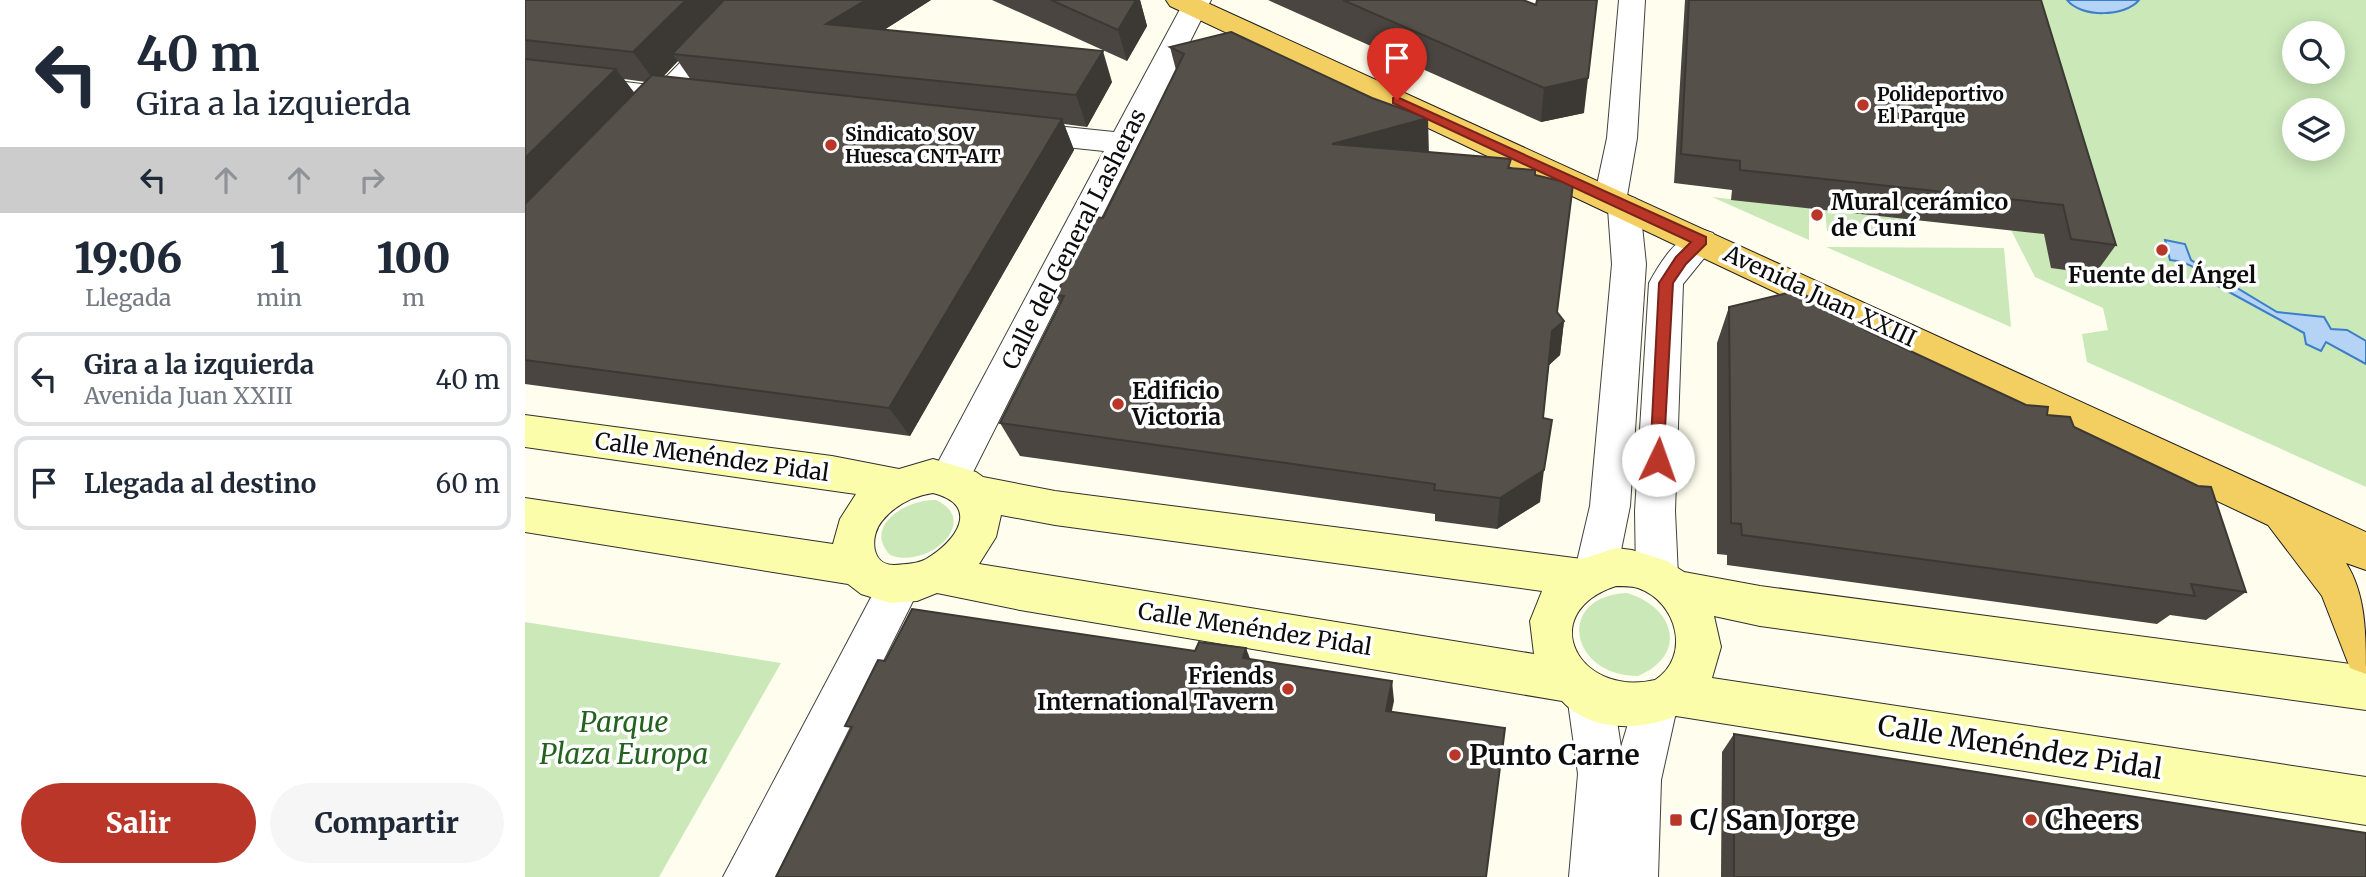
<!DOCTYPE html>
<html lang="es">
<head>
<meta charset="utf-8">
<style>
  :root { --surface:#fff; --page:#f6f6f7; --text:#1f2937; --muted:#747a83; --line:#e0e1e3; --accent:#ba3628 }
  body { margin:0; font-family:Merriweather,serif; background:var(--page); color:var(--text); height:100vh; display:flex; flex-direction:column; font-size:26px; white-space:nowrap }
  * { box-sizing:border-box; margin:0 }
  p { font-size:23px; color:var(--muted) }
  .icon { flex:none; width:38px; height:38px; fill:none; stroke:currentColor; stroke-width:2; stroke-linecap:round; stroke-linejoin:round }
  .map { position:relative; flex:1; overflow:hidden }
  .side { display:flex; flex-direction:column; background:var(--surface); width:525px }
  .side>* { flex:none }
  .hud { background:#fff; color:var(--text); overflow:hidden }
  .controls { position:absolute; left:1757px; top:21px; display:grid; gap:14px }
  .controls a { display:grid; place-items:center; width:63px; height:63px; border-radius:50%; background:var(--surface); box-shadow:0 4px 18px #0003; font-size:35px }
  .pin { position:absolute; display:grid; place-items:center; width:60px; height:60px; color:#fff; margin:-72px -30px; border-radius:50% 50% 50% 0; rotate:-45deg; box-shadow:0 0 7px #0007 }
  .pin .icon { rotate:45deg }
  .me { position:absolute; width:77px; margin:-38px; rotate:3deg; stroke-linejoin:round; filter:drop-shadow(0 0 5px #0008) }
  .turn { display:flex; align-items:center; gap:24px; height:147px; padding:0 21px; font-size:32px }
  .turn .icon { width:91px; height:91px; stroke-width:2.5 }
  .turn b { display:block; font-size:49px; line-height:60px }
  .lanes { display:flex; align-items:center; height:66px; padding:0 21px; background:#0003; justify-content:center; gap:35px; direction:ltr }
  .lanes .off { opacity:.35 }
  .eta { display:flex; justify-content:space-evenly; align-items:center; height:119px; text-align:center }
  .eta b { font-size:42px; font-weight:800; line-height:49px }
  .primary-button { display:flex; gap:14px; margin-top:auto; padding:14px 21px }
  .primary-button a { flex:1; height:80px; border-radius:42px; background:var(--accent); color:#fff; font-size:28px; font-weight:800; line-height:80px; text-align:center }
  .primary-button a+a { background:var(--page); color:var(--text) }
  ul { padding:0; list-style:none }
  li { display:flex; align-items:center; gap:21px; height:94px; margin:0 14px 10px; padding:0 7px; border:4px solid var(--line); border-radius:14px }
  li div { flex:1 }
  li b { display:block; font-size:26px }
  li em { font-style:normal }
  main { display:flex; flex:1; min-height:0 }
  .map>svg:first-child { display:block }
  .green { fill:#cae8b8; fill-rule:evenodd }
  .water { fill:#b4d3f5; stroke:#3c7eca; stroke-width:2 }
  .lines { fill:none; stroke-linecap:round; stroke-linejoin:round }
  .pedestrian-casing { stroke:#404040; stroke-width:2 }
  .minor-casing { stroke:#404040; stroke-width:2 }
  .secondary-casing { stroke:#2f2f2f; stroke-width:2 }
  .trunk-casing { stroke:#1e1e1e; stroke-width:2 }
  .pedestrian { fill:#fff; fill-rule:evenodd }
  .minor { fill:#fff; fill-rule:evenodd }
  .secondary { fill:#fbfdaa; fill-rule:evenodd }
  .trunk { fill:#f3ce60; fill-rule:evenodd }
  .wall { fill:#4a4540; fill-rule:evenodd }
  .shaded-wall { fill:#3c3834 }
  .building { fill:#56504a; stroke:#3c3834; stroke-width:2 }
  .route { fill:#ba3628; stroke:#79231a; stroke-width:2 }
  .poi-dot { fill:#ba3628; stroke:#fff; stroke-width:2.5 }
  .labels { text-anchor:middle; stroke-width:7; stroke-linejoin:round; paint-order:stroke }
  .far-poi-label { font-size:19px; font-weight:bold; fill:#0d0d0d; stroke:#fff; text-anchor:start }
  .poi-label { font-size:23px; font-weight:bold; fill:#0d0d0d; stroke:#fff; text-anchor:start }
  .street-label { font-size:23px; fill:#0d0d0d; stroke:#fff }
  .near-park-label { font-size:28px; font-style:italic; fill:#24631f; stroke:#fff }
  .near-street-label { font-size:28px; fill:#0d0d0d; stroke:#fff }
  .near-poi-label { font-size:28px; font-weight:bold; fill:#0d0d0d; stroke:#fff; text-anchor:start }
</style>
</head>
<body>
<main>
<section class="side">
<div class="hud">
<div class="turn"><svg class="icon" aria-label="left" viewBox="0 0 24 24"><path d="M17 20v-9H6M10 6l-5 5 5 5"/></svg><div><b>40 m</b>Gira a la izquierda</div></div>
<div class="lanes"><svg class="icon" aria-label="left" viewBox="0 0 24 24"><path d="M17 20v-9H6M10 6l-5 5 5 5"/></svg><svg class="icon off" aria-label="ahead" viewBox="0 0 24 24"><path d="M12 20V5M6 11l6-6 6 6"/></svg><svg class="icon off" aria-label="ahead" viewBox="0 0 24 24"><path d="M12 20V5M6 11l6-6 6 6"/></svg><svg class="icon off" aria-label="right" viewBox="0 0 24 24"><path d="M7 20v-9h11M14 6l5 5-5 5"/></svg></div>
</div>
<div class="eta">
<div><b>19:06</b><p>Llegada</p></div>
<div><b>1</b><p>min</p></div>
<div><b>100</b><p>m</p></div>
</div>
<ul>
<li><svg class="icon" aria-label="left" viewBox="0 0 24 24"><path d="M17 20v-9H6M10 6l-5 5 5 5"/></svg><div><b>Gira a la izquierda</b><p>Avenida Juan XXIII</p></div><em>40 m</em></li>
<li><svg class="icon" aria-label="arrive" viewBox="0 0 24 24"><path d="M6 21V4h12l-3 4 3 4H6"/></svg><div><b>Llegada al destino</b></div><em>60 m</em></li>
</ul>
<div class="primary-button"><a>Salir</a><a>Compartir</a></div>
</section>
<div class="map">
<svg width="1841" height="877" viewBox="0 0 1841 877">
  <rect width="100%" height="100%" fill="#fffeee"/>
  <g class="green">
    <path d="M1504,0H1841V487L1562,362L1557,334L1583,330L1578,308L1510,277L1486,230ZM1769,33H1808V72H1769ZM1769,110H1808V149H1769Z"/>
    <path d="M1187,197L1284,208V240Z"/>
    <path d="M1300,210L1379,218L1383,237L1302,231Z"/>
    <path d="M1301,247L1479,248L1486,327Z"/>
    <path d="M411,500C457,521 403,570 365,555C337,525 383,499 411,500Z"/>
    <path d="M1102,593C1149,607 1164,654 1113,676C1044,676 1030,596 1102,593Z"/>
    <path d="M0,622L256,663L134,877H0Z"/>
  </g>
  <g class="water">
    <path d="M1542,0H1614C1600,17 1556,18 1542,0Z"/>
    <path d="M1640,240L1660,244L1666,260L1752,312L1799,317L1806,329L1822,330L1841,341V364L1801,342L1796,351L1781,344L1779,333L1682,280C1676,268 1658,261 1645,260Z"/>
  </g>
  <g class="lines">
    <defs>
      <path id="pedestrian" d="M0,70L142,87L150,89L153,94L150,99L142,101L0,84Z"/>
      <g id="minor">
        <path d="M216,0H244L130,125L119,128L108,125L104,118L108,111Z"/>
        <path d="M660,0H686L439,490L425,495L411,490L405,478L411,466L579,151L492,142L481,139L477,132L481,125L492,122L589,132Z"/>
        <path d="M1094,0H1120L1112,138L1102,196L1110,198L1115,206L1121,264L1105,506L1092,570L1086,583L1071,589L1056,583L1050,570L1065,506L1087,264L1083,209L1074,207L1069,199L1082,138Z"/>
        <path d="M1176,229L1188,233L1193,241L1158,284L1150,511L1153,576L1147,589L1132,595L1117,589L1111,576L1110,511L1124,283C1136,261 1151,237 1176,229Z"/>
        <path d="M375,566L390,571L396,585L250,877H198L360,571Z"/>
        <path d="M1065,673L1081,680L1088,695L1096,747L1114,687L1130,681L1146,687L1153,703L1136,780L1133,877H1044L1053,774L1042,695L1049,680Z"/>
      </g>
      <path id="secondary" d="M0,415L307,456L374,469L408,459L451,472L458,477L530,491L1057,559L1091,548L1107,550L1142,561L1159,572L1235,586L1841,666V710L1235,626L1189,616L1196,647L1187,678L1841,777V825L1151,716C1115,731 1066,732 1037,701L495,610L412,593L392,601L365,603L336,594L323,584L0,532V498L308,544L315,519L331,494L0,447ZM408,493C456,505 432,541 401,559C392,564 381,564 370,565C345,566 345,535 357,521C370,505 388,496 408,493ZM476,515L530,525L1017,591L1005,621L1009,654L454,564L471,537ZM1091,586C1098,586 1106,586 1113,588C1153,602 1166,657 1130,680C1053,698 1009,613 1091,586Z"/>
      <path id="trunk" d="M641,0H676L1841,532V570L1821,563C1841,594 1841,635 1841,674L1825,668L1797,596L1743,525L645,6Z"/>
    </defs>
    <use href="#pedestrian" class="pedestrian-casing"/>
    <use href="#minor" class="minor-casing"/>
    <use href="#secondary" class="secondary-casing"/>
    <use href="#trunk" class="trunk-casing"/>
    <use href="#pedestrian" class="pedestrian"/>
    <use href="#minor" class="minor"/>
    <use href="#secondary" class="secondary"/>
    <use href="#trunk" class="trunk"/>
  </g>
  <g class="wall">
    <path d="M0,0H406L359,30L587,82L562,127L539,124L549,150L385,436L0,384ZM153,61L166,80L138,77ZM99,79L121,82L109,93Z"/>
    <path d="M467,0H615L622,26L602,61Z"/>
    <path d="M743,0H998L1059,113L1016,122Z"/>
    <path d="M1160,0H1516L1591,245L1570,274L1526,268L1519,234L1206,200L1207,190L1149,183Z"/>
    <path d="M645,47L904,152L985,168L1010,175L1032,312L1039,321L1035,355L1024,365L1018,418L1015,502L972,529L910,521V514L495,456L475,423L535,304L531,295L578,218L651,70Z"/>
    <path d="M1204,307L1340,330L1549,427L1721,592L1681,620L1645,615L1632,624L1202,565V555L1192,554V343Z"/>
    <path d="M1209,734L1841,877H1196L1197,752Z"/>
  </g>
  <g class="shaded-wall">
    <path d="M161,0H212L147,54L153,61L131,83L108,52Z"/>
    <path d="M341,0H406L318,56L301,24Z"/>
    <path d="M611,0H615L622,26L602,61L593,30Z"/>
    <path d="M578,51L587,82L562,127L551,95Z"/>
    <path d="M91,69L115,100L0,218V158Z"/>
    <path d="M1063,78L1059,113L1016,122L1019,88Z"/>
    <path d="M903,118L904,155L807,144Z"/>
    <path d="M537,119L549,150L385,436L364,408Z"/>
    <path d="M1039,321L1035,355L1023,366L1027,331Z"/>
    <path d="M1019,470L1015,502L972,529L975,498Z"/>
    <path d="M721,648L729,669L718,658Z"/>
    <path d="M867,681L869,701L863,729L861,711Z"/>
  </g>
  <g class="building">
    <path d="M0,0H161L108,52L0,40Z"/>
    <path d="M199,0H341L301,24L578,51L551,95L147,54Z"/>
    <path d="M526,0H611L593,30Z"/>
    <path d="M818,0H998L1011,5L1012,0H1072L1063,78L1019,88Z"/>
    <path d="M1164,0H1516L1591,245L1546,239L1538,205L1215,170V161L1156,154Z"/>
    <path d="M706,32L847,98L903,118L807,144L986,159L983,168L1010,170V175L1048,184L1032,312L1039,321L1027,331L1018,418L1027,420L1019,470L975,498L909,490L910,484L475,423L539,296L531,295L570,217L578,218L659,54L645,47Z"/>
    <path d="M0,59L91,69L0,158Z"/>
    <path d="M127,75L537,119L364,408L0,360V204Z"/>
    <path d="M1271,291L1338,322L1340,330L1501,405L1523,407L1522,415L1545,417L1549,427L1673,486L1686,487L1721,592L1666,584L1670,596L1217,535L1216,524L1206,523L1204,307Z"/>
    <path d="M387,609L670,651L674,642L721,648L718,658L867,681L861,711L980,728L961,877H251L327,727L320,726L353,660L360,661Z"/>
    <path d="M1209,734L1841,833V877H1209Z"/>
  </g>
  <path class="route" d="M872,97L1181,237V244L1161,264L1148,283L1138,465L1133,467L1125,460L1134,283L1151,257L1166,242L868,103V98Z"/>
  <g class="poi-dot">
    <circle cx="1338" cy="105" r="7"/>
    <circle cx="306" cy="145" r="7"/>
    <circle cx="1292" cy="215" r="7"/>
    <circle cx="1637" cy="250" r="7"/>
    <circle cx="593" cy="404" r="7"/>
    <circle cx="763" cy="689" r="7"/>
    <circle cx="930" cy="755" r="7"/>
    <rect x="1144" y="813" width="14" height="14" rx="3.5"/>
    <circle cx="1506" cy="820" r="7"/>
  </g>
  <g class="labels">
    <g class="far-poi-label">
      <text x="1352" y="101">Polideportivo<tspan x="1352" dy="22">El Parque</tspan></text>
      <text x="320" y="141">Sindicato SOV<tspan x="320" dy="22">Huesca CNT-AIT</tspan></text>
    </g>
    <g class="poi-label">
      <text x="1306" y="210">Mural cerámico<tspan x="1306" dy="26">de Cuní</tspan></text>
      <text x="1637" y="283" text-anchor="middle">Fuente del Ángel</text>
      <text x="607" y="399">Edificio<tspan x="607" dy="26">Victoria</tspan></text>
      <text x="749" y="684" text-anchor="end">Friends<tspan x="749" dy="26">International Tavern</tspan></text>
    </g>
    <g class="street-label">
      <text transform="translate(549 239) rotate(-63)" y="8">Calle del General Lasheras</text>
      <text transform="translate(1295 296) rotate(25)" y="8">Avenida Juan XXIII</text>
      <text transform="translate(187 457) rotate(8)" y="8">Calle Menéndez Pidal</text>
      <text transform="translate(730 629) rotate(9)" y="8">Calle Menéndez Pidal</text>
    </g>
    <g class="near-park-label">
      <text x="99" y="732">Parque<tspan x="99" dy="32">Plaza Europa</tspan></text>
    </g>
    <g class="near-street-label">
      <text transform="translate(1495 747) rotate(9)" y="10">Calle Menéndez Pidal</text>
    </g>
    <g class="near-poi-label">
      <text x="944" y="765">Punto Carne</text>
      <text x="1165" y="830">C/ San Jorge</text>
      <text x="1520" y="830">Cheers</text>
    </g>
  </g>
</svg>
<div class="controls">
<a><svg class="icon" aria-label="search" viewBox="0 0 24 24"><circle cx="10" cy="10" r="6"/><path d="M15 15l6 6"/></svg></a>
<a><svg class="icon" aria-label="layers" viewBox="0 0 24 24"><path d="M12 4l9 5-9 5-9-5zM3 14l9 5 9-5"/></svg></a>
</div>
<div class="pin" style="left:872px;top:100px;background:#d93025"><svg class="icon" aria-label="arrive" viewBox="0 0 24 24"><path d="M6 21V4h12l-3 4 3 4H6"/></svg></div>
<svg class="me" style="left:1133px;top:460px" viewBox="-20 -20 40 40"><circle r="19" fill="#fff"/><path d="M0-13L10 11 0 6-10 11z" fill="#ba3628"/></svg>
</div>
</main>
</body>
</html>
